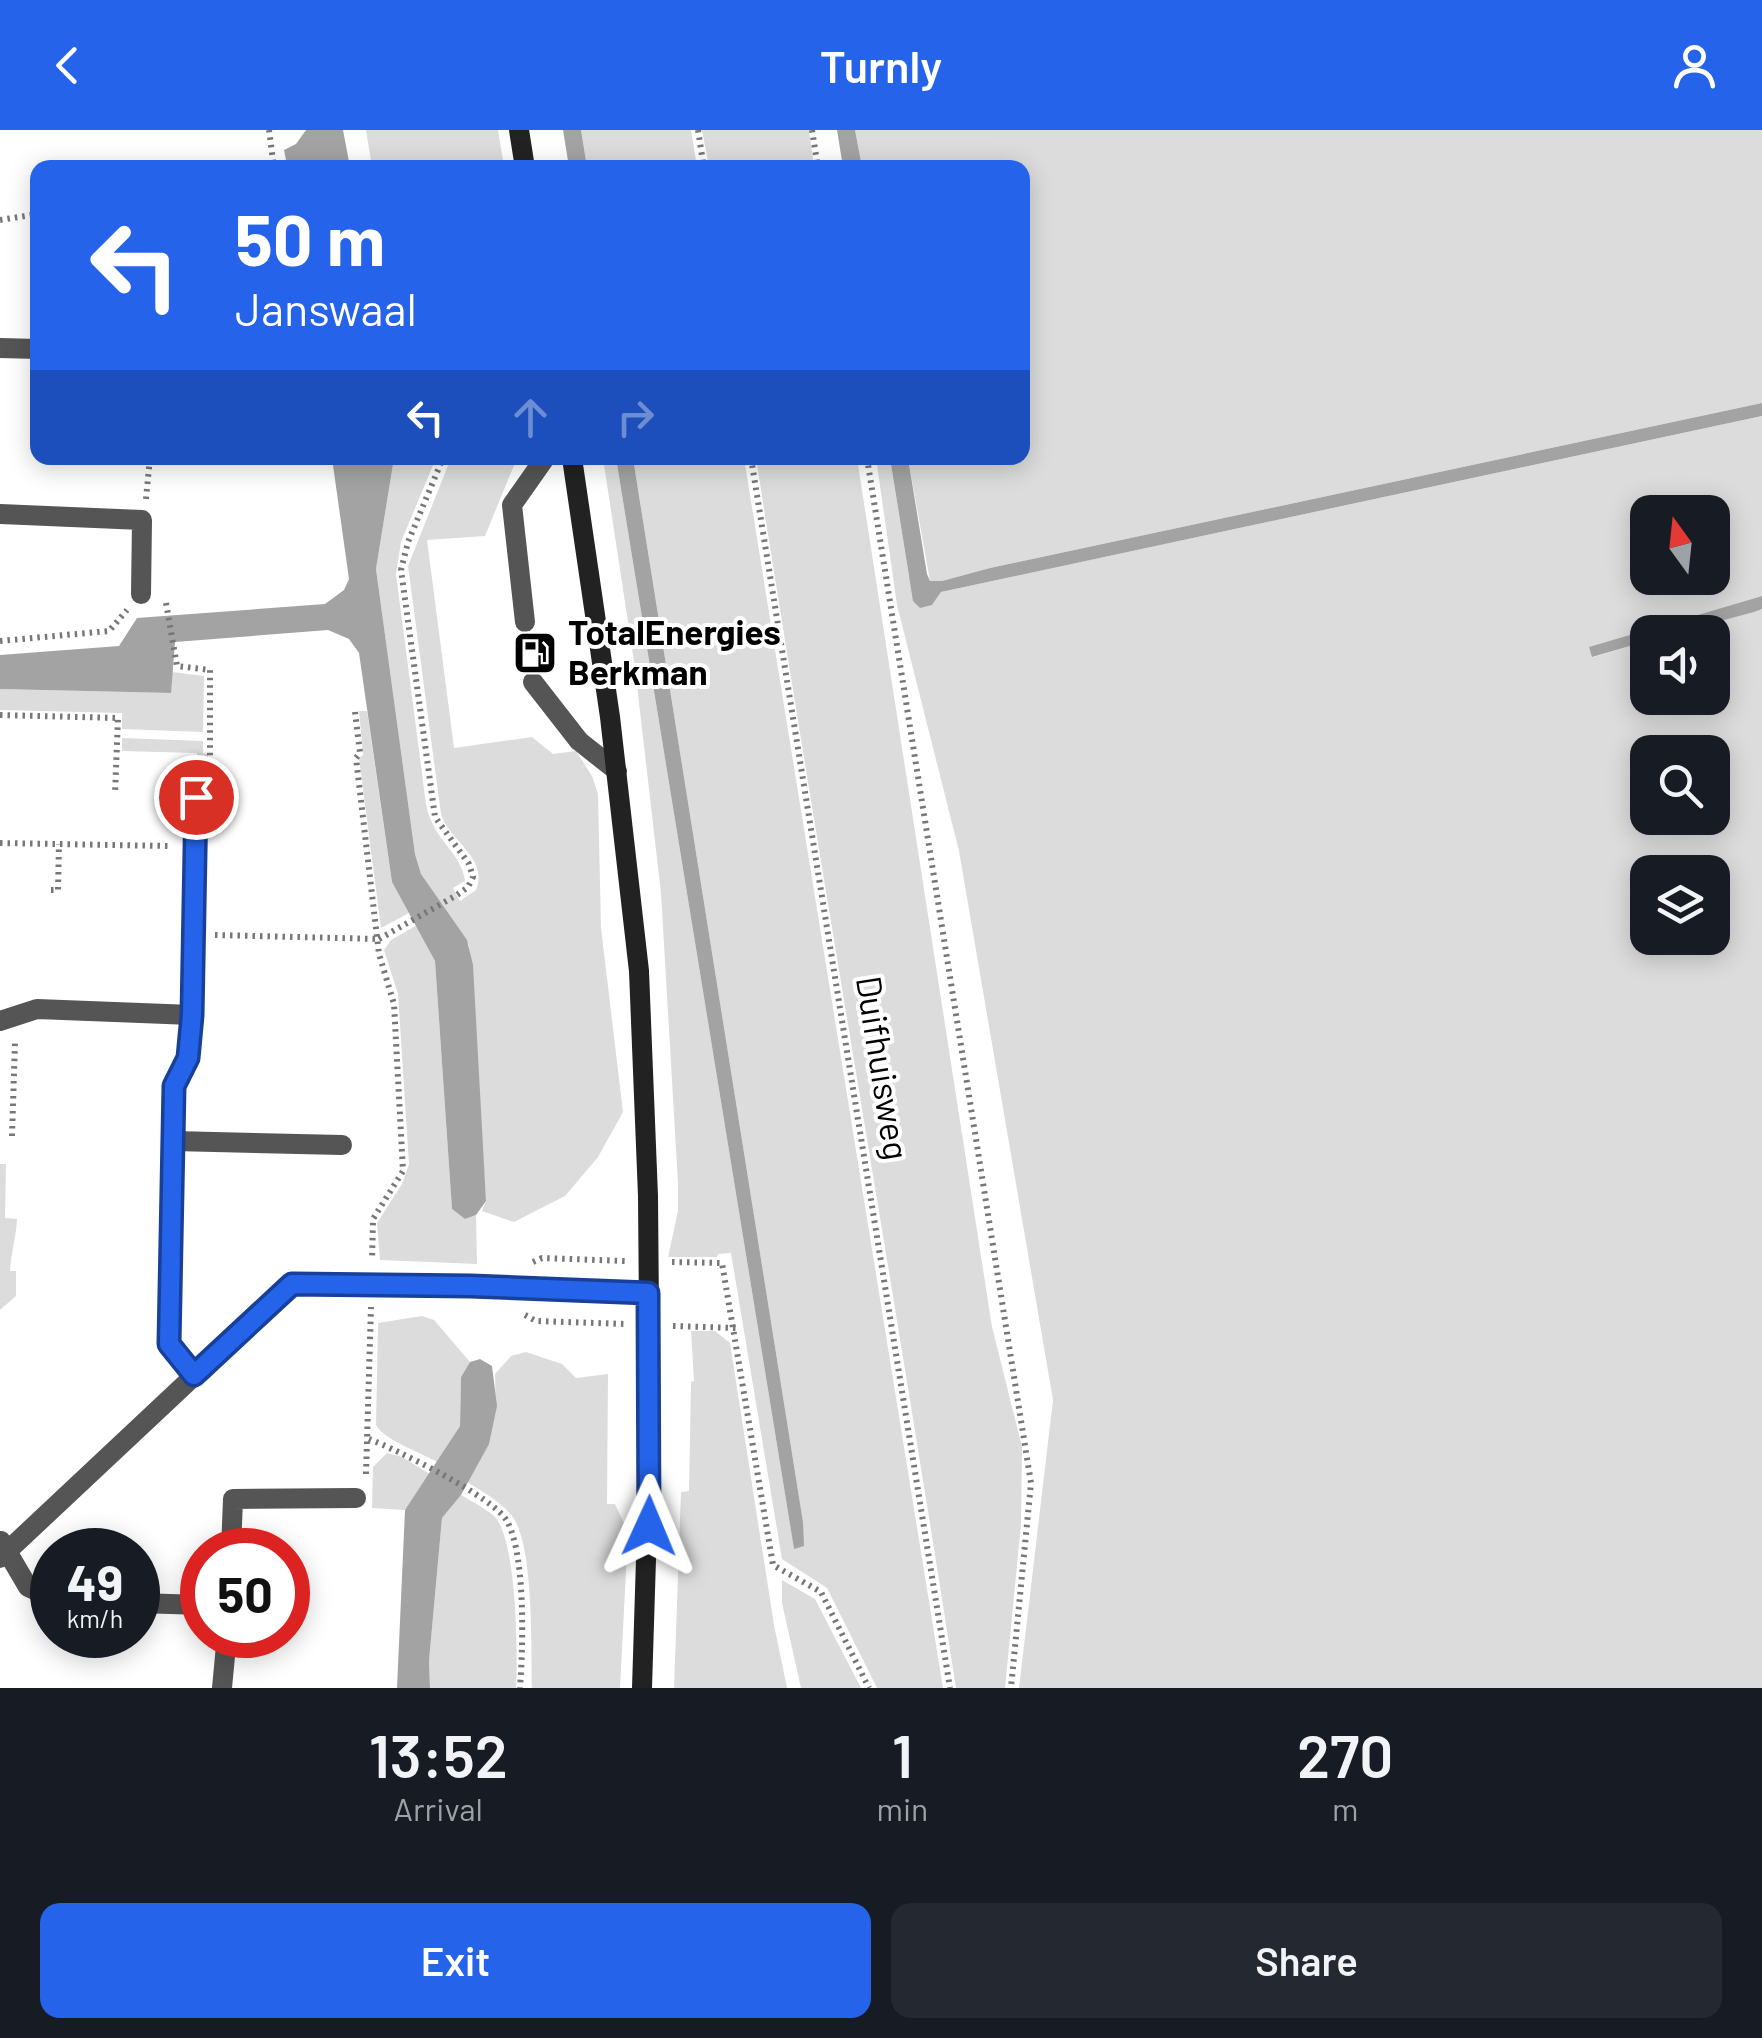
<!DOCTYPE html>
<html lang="en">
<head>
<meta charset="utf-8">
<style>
  :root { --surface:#171b24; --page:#242831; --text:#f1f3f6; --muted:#9ea1a6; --accent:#2563eb }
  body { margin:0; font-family:Barlow,sans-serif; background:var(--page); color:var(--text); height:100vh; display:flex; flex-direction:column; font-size:38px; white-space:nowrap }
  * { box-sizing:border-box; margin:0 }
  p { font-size:32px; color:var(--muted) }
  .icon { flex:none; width:55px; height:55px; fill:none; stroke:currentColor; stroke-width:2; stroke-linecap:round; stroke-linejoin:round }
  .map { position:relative; height:1558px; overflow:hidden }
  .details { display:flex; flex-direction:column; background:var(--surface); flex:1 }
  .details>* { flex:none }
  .banner { position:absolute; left:30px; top:30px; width:1000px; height:305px; border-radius:20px; box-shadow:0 5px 25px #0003; background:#2563eb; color:#fff; overflow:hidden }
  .needle { width:65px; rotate:345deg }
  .controls { position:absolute; left:1630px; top:365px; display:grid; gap:20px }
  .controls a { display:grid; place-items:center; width:100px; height:100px; border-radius:20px; background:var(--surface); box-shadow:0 5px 25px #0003; font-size:50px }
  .speed { position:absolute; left:30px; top:1398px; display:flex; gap:20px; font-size:50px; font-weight:700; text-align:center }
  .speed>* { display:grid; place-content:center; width:130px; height:130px; border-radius:50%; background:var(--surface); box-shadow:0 5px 25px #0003; line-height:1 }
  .speed small { font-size:25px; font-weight:400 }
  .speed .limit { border:15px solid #d22; background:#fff; color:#111 }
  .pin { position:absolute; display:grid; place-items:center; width:85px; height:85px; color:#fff; margin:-42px; border:5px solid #fff; border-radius:50%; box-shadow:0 2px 10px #0007 }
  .me { position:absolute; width:110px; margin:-55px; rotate:1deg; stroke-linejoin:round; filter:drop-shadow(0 0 8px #0008) }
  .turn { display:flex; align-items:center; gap:35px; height:210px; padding:0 40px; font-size:45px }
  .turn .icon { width:130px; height:130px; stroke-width:2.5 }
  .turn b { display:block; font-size:70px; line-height:85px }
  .lanes { display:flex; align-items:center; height:95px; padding:0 40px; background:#0003; justify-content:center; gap:50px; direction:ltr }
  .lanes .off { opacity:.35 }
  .eta { display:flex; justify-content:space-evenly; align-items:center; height:170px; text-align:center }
  .eta b { font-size:60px; font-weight:600; line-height:70px }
  .cta { display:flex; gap:20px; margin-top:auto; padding:20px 40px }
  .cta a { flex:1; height:115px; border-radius:20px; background:var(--accent); color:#fff; font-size:40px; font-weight:600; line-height:115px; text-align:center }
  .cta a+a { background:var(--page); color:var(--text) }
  header { display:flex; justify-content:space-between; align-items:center; height:130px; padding:0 40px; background:var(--accent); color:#fff; font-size:45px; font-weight:600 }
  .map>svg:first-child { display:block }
  .green { fill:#dcdcdc; fill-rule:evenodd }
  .water { fill:#a3a3a3 }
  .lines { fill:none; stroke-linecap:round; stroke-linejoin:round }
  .path { stroke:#777; stroke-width:6; stroke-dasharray:2.5 5; stroke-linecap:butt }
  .service { stroke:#555; stroke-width:20 }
  .minor { stroke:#555; stroke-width:20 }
  .secondary { stroke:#222; stroke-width:20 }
  .route-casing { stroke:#184099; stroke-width:25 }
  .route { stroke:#2563eb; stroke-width:18 }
  .labels { text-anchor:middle; stroke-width:8; stroke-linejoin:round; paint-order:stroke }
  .poi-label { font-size:35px; font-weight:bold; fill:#000; stroke:#fff; text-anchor:start }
  .street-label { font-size:35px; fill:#000; stroke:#fff }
</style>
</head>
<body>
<header><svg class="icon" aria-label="back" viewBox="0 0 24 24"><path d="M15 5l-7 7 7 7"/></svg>Turnly<svg class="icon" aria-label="person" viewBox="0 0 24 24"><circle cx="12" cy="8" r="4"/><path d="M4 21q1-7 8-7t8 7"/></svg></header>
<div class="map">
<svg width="1762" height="1558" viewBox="0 0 1762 1558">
  <rect width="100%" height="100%" fill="#fff"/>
  <g class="green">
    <path d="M366,0H498L504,37H372Z"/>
    <path d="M581,0H691L697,37H587Z"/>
    <path d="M702,0H809L814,37H709Z"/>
    <path d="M855,0H1762V273L990,438L942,451H930L908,328H1022V38L862,37Z"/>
    <path d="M1762,286V466L1590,517L1593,527L1647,511L1648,568H1712V502H1679L1762,479V1558H1019L1053,1270L959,721L897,475L876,328H890L909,447L932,475L941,462ZM1648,382H1712V448H1648ZM1648,622H1712V688H1648ZM1648,742H1712V808H1648Z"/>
    <path d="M394,328H436L401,412L396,444L426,674C433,711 461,721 465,751L453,758L460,771L476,760C489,728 449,711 441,684L408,436L451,328H517L485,406L427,410L454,618L532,607L553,624L576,621L592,646L598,664L601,798L623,982L598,1027L565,1066L514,1092L482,1081L486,1071L469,815L421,744L415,724L376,439Z"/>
    <path d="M603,328H616L794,1419L803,1392L633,328H744L943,1558H877L827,1458L782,1429L731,1123L718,1124L717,1127H668L678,1081V1053L661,763L635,538Z"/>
    <path d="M756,328H857L992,1197L1022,1317L1021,1394L1005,1558H956C892,1147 820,738 756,328Z"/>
    <path d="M172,542L204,546L203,602L122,599V583L0,580V559L170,563Z"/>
    <path d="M359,581H367L392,752L409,783L381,798L359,628L363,625Z"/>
    <path d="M122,608L203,611V623L208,624V649L197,648V623L122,621Z"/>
    <path d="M417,795L435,831L452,1079L465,1089L476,1085L477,1134L380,1130L377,1093L402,1054L409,1034L398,864L384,820L391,810Z"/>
    <path d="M0,1034H6L5,1088L17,1089C16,1108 11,1122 10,1141H16V1166L0,1180Z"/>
    <path d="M422,1186L434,1190L470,1232L461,1247L460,1296L437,1332C420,1322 384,1310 376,1295L378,1193Z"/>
    <path d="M691,1201H715L730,1213L774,1495L787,1558H674L681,1362L689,1361L691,1252L694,1251Z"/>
    <path d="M526,1222L562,1234L576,1248L608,1244L607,1374H615L628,1402L620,1558H532C531,1519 534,1414 512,1386C500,1371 483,1362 467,1352C490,1313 497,1290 495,1244L511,1226Z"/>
    <path d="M387,1323L402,1327L430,1344L405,1380L372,1378L373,1337Z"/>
    <path d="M461,1365C471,1371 485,1378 494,1386C517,1408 518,1525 516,1558H430L429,1531L442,1388Z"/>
    <path d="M782,1450L815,1469L861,1558H801L782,1473Z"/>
  </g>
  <g class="water">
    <path d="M306,0H343L350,37H307L286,30L284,20L296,14Z"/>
    <path d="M563,0H581L587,37H569Z"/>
    <path d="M837,0H855L862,37H843Z"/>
    <path d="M1762,273V286L941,462L932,475L920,478L913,471L890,328H908L927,444L930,451H942L990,438Z"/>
    <path d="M332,328H394L376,439L415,724L421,744L467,810L473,835L486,1071L476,1085L465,1089L452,1079L435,831L392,752L359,523L349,509L328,500L175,512L171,563L0,559V525L119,516L137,488L325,474L344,460L349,449Z"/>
    <path d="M616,328H633L803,1392L804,1416L794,1419Z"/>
    <path d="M1762,466V479L1754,482L1679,502H1648L1647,511L1592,527L1589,517Z"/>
    <path d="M480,1229L492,1236L497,1276L489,1314L461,1365L442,1388L429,1531L430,1558H397L405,1380L460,1296L461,1247L470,1232Z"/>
  </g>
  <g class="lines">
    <g class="path">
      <path d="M269,0L274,38"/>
      <path d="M698,0L704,38"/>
      <path d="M812,0L818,38"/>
      <path d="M0,90L38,84"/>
      <path d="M751,328L950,1558"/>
      <path d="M867,328L1031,1353L1011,1558"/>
      <path d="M294,334V328"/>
      <path d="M146,369L150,328"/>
      <path d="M166,473L177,536L210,540V650"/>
      <path d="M0,511L109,501L127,480"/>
      <path d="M355,582L360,623L356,628L379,824L394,874L403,1041L373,1089L372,1130"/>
      <path d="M0,585L118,588L115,664"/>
      <path d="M0,713L169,716"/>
      <path d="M51,760H58L59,714"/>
      <path d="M215,805L379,809"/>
      <path d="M379,809L457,765L468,757L473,747L469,734L435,687L401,440L408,412L443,328"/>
      <path d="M12,1006L15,912"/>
      <path d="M533,1132L542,1128L625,1131"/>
      <path d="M672,1132L722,1133L773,1435L821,1462L869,1558"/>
      <path d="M525,1185L536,1191L625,1194"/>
      <path d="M673,1196L736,1198"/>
      <path d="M369,1309C397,1320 494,1367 507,1391C526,1426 523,1517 520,1558"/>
      <path d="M366,1344L371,1177"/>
    </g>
    <g class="service">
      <path d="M525,492L512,375L545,328"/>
      <path d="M533,552L579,611L617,641"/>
    </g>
    <g class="minor">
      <path d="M0,218L38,219"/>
      <path d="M0,384L142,390L141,464"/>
      <path d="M0,891L37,879L192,885"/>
      <path d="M173,1011L342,1015"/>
      <path d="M194,1245L169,1214L173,956L188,928L192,885L196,667"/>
      <path d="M1,1411L28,1457L52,1468"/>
      <path d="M231,1420L233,1369L356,1368"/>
      <path d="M0,1428L292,1154L471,1156L648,1163"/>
      <path d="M138,1473L202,1475"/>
      <path d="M222,1558L227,1505"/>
    </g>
    <g class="secondary">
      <path d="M519,0L525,38"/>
      <path d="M572,328L610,587L639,841L648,1066L650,1300L642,1558"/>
    </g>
  </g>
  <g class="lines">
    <defs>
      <path id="route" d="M196,667L192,885L188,928L174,956L169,1214L194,1245L292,1154L471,1156L648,1163L649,1396"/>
    </defs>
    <use href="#route" class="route-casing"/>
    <use href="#route" class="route"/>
  </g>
  <defs>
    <symbol id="fuel-square" viewBox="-11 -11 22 22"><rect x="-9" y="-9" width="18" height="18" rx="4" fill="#000" stroke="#fff"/><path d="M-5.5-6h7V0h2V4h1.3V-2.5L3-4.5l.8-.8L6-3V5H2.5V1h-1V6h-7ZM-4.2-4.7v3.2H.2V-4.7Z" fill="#fff"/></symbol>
  </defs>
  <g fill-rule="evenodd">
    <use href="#fuel-square" x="510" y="498" width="50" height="50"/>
  </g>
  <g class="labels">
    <g class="poi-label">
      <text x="568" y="515">TotalEnergies<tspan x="568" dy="40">Berkman</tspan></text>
    </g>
    <g class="street-label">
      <text transform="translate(882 938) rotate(81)" y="12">Duifhuisweg</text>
    </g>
  </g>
</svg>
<div class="controls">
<a><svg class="needle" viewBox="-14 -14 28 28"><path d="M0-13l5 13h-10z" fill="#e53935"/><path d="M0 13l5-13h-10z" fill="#9ea1a6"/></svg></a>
<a><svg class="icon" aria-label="sound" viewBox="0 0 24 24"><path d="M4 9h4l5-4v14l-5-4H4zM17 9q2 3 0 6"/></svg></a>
<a><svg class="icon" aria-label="search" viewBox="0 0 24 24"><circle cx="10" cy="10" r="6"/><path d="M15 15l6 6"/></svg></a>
<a><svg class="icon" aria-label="layers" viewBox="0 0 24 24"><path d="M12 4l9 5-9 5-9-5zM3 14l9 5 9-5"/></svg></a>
</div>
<div class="speed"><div>49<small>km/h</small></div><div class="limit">50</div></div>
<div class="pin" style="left:196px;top:667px;background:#d93025"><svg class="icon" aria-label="arrive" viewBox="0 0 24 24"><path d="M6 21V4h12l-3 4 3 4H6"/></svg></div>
<svg class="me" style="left:649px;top:1396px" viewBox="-20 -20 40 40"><path d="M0-17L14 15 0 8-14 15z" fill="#2563eb" stroke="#fff" stroke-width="4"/></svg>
<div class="banner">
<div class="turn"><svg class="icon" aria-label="left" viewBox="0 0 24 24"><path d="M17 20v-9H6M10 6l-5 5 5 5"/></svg><div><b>50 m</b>Janswaal</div></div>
<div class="lanes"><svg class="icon" aria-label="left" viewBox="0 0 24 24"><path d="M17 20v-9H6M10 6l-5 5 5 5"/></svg><svg class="icon off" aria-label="ahead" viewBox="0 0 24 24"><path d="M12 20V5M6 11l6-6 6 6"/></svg><svg class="icon off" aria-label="right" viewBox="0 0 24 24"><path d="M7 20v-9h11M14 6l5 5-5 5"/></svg></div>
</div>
</div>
<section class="details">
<div class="eta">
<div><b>13:52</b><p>Arrival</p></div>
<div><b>1</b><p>min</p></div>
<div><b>270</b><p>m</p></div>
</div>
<div class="cta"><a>Exit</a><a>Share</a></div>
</section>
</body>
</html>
